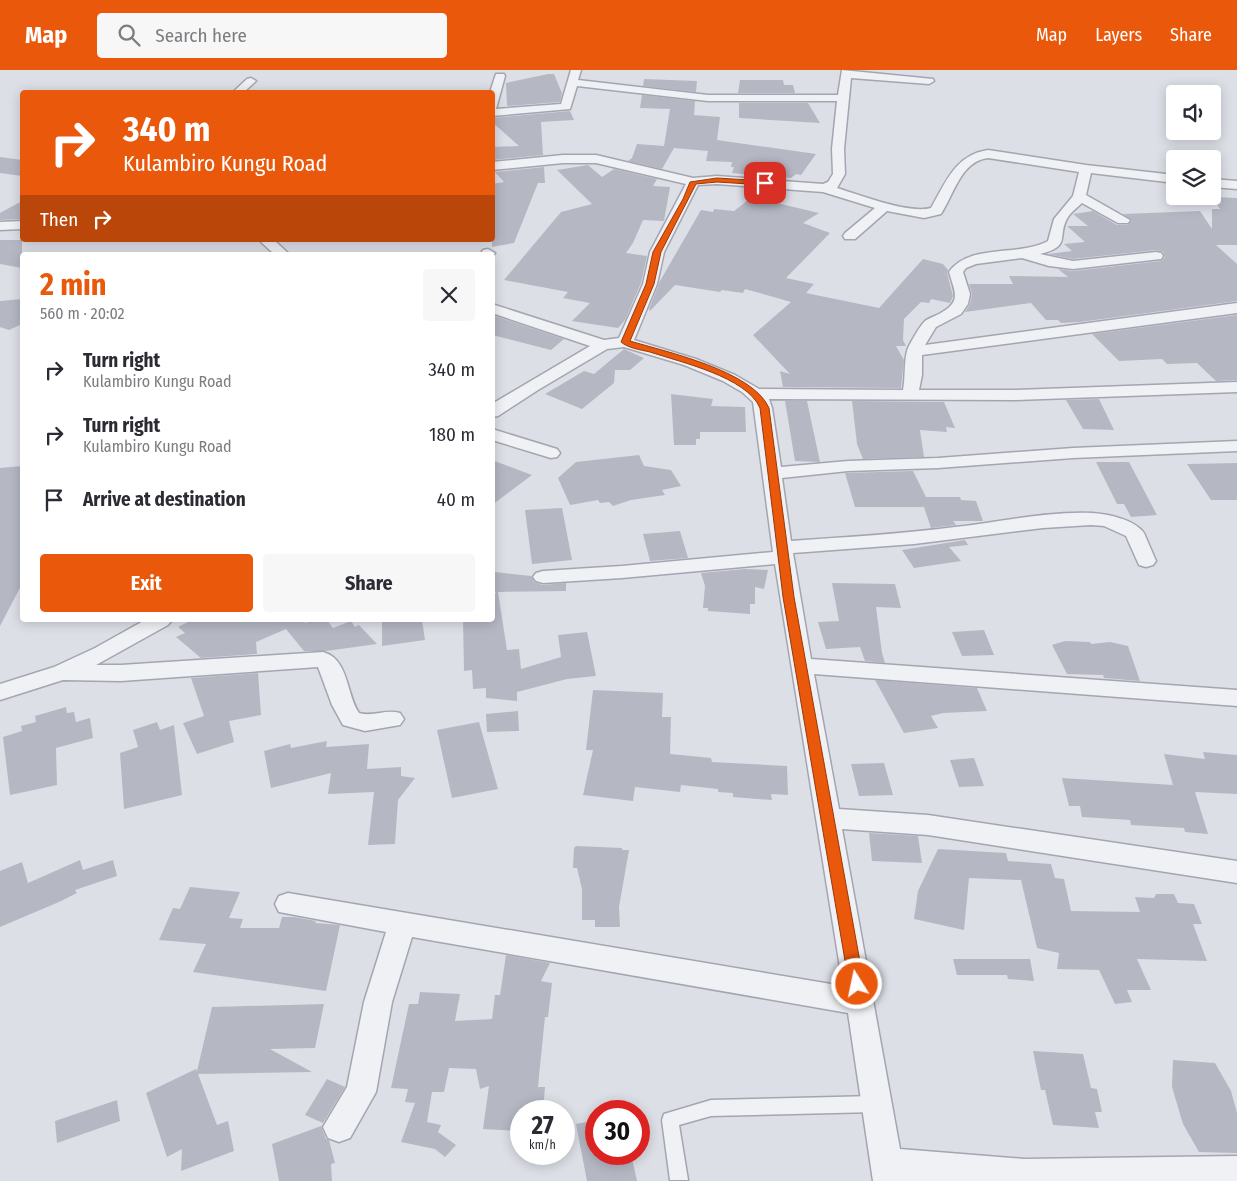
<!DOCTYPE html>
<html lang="en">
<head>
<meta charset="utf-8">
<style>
  :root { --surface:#fff; --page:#f7f7f7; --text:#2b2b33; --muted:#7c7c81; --accent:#ea580c }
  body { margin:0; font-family:"Fira Sans Condensed",sans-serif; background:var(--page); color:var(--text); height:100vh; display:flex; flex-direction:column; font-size:19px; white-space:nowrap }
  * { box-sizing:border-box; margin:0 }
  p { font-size:16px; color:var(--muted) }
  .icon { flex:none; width:28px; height:28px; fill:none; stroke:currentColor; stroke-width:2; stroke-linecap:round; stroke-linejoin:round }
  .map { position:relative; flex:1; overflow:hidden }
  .details { position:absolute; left:20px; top:182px; width:475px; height:370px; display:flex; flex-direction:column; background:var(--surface); border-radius:5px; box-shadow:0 2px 12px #0003 }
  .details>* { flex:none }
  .guide { position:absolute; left:20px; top:20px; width:475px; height:152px; border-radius:5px; box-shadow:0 2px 12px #0003; background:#ea580c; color:#fff; overflow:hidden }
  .buttons { position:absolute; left:1166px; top:15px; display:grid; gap:10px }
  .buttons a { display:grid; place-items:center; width:55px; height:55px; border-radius:5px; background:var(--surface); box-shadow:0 2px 12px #0003; font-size:25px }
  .speed { position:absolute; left:510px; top:1030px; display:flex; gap:10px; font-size:25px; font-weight:700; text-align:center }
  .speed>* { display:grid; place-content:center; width:65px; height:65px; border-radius:50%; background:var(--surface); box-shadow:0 2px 12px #0003; line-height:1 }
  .speed small { font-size:12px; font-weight:400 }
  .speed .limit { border:8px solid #d22; background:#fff; color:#111 }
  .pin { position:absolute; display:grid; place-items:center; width:42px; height:42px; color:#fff; margin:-21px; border-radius:10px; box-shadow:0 2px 8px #0006 }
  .me { position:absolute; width:55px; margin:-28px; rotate:350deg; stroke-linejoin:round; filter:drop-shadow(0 0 4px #0008) }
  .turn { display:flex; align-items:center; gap:18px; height:105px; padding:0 20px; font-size:22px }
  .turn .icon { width:65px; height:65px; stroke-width:2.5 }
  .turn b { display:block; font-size:35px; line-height:42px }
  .then { display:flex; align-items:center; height:48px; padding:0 20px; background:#0003; gap:10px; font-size:19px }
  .round { display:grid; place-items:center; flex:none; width:52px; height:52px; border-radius:5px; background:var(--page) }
  .headline { display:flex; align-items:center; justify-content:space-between; height:85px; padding:0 20px }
  h1 { font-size:30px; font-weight:700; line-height:38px; color:var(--accent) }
  .action { display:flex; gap:10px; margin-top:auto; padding:10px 20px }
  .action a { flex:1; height:58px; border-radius:5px; background:var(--accent); color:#fff; font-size:20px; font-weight:700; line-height:58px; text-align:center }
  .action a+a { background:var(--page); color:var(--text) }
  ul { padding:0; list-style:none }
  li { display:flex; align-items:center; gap:15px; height:65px; padding:0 20px }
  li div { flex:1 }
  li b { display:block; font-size:19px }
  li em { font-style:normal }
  header { display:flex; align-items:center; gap:30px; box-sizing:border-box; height:70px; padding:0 25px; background:var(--accent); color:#fff }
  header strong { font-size:24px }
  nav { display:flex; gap:28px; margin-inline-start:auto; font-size:18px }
  .search { width:350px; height:45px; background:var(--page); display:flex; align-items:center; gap:12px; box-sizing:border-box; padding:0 18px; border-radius:5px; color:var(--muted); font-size:19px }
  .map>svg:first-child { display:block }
  .building { fill:#b5b8c3 }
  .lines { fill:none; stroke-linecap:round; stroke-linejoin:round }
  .lane-casing { stroke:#a3a5b1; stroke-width:3 }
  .street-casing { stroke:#a3a5b1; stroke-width:3 }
  .lane { fill:#f0f1f5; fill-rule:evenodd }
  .street { fill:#f0f1f5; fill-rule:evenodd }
  .route { fill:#ea580c; stroke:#983908 }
</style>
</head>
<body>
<header>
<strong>Map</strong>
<div class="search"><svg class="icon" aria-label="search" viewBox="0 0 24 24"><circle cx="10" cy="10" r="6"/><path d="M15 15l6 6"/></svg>Search here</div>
<nav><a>Map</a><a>Layers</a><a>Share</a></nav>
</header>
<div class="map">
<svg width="1237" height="1111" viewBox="0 0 1237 1111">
  <rect width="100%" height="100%" fill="#dddfe7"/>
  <g class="building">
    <path d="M548,4H554L562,23L560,32L507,36L506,13Z"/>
    <path d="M644,9L697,11L696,22L643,16Z"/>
    <path d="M740,10H783L784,15H793L795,23H738Z"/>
    <path d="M642,25L695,31L694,45L720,47L717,70L816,84L801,105L796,104L791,108L732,103L734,97H731L732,92L706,91L708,81L674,78L662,99L628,91L632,88L637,74L664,76L670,39L640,38Z"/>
    <path d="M739,33H808L820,53L739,48Z"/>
    <path d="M570,41L574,50L541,52L543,85L492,90V77L519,76L492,52V48Z"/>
    <path d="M0,87L22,90V106L0,103Z"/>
    <path d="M588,95L602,107L614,99L657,109L653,116L670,117L664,151L643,150L633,173L626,183L647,186L641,213L625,250L618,258L572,251L590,233L563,228L568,222L504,210L561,142L592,134L557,100Z"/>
    <path d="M544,97L545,113H538L514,173L492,177V114L504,112L495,102Z"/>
    <path d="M752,127L819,143L803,153L830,163L786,208L814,214L806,223L879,238L923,189L943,194L948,200L947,203L953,226L950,233L931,229L929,233L921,232L904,249L903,270L906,276H896L904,290L901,318L783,317L780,301L790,304L753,265L791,232L745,219L743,223L722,220L720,222L675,215L650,241L649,239L660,211L701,140L713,142L714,139L734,141Z"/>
    <path d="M1212,127L1237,128V175H1216L1237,194V231L1080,252L1061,253L1058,250H1046L1031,233L965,242L970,234L972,224L969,214H1013L1009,206L1068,207L1058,199L1073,201L1161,191L1165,187L1163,182L1156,180L1073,189L1048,184L1072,181L1064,174L1085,172L1067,156H1088L1073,144L1093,141L1117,155H1128L1132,150L1123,144L1200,141L1212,159V139H1220Z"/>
    <path d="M22,131V149L0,150V143Z"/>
    <path d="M0,170H22V198L0,194Z"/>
    <path d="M22,229V254L9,260L0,257V231Z"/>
    <path d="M492,245L564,269L551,280L492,265Z"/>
    <path d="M1237,245V310L1216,311L1197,293L1167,294L1162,289L1119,291L1092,264Z"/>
    <path d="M624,279L644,288L630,300H615L614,313L582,339L545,324L584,301L594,304Z"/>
    <path d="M671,324L713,329L711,336L745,337L746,362H700V369H696V375H674Z"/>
    <path d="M1099,329L1114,360L1083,359L1066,330Z"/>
    <path d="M785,331H807L820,392L795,391Z"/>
    <path d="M852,331L944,332L955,358L946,357L947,362L920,360L924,387L863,389L857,374Z"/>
    <path d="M639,385L644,396L671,400L681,416L662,420L665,425L631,430L613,436L609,432L600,433L598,430L570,435L558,408L576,392Z"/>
    <path d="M492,390L532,405L492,435Z"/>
    <path d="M1096,392H1129L1157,445L1131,447L1124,434H1117Z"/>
    <path d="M1237,393V430H1211L1187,394Z"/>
    <path d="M22,396V514L0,556V398Z"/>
    <path d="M913,401L926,427H960L961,430L976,431L983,451H953L956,455L931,458L924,437H855L845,403Z"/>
    <path d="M562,438L572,490L532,494L525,440Z"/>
    <path d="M680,461L688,488L650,491L643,464Z"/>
    <path d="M965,470L968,475L949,477L961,491L914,498L902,480Z"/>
    <path d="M745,499L768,500L764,519L755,517V534H750V544L708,541V538H703L705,516L701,503Z"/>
    <path d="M495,502L531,506L534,512L542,515L566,513V521L498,522L507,580L519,579L521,599L561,587L558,565L587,562L596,606L567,609L517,622V631L486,628V618L473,619L472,600L464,601L463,550H492V530L496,522H492V510Z"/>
    <path d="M832,513L895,514L901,538L876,537L882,583L885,593L865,591L860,577L826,579L818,552L839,551Z"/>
    <path d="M192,550H307L304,551L305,553L315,550H327L333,558L351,551L355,557L359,555L377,574L326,581H304L286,559L256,572L257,584L201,588L176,567L185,563L178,557Z"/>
    <path d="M382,550H422L425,570L382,576Z"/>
    <path d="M984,560L994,585L962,586L952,562Z"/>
    <path d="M1065,571L1090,572L1091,574L1110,572L1128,576L1140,611L1104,608L1103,605L1067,604L1052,575Z"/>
    <path d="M258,603L261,645L229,651L234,672L197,684L183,653L204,646L191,608Z"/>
    <path d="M875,610L977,618L987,641L943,643L931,646L938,658L904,663Z"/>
    <path d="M593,620L663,623L662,647H671L670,684L711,688L712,692L787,696L788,725L771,724L772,730L733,727V723L718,722V719L681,715L680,722L635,717L633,731L583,725L593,680H586Z"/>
    <path d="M66,637L67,643L74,642L76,652L90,648L93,668L56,678L57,715L10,725L3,667L22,661L21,656L36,652L35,646Z"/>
    <path d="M518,641L519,661L487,662L486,644Z"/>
    <path d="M157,652L160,660L174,655L182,725L124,739L120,683L138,677L133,660Z"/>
    <path d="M479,652L498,719L452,728L437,660Z"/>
    <path d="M327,671L326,677L369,674L367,699L401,697V706L415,708L398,730L395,774L368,775L374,722L328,724L331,703L271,718L264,681L290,674L291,678Z"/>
    <path d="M1203,682L1237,685V724L1195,722L1208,764L1185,762L1184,758L1131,755L1130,750L1082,747L1080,736H1069L1062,708L1173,715L1164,684L1205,689Z"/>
    <path d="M974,688L984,716L959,717L950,690Z"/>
    <path d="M884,693L893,725L859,726L851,694Z"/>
    <path d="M869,763L918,766L922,793L872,791Z"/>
    <path d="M576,776L622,778V780H629L619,837L620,857H595V850H582V819L577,798H573L574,778Z"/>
    <path d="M938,779L1006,783L1008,791L1051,794L1055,808L1064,809L1071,841L1140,842L1135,827L1154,828L1156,824H1174L1178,833L1194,834L1202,854H1193L1207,891L1137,889L1151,920H1127L1132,932L1115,934L1099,900L1057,899L1059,883L1037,878L1021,810L969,808L964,860L914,849L918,821Z"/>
    <path d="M80,790L83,800L113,790L117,806L75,820L77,823L59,832L0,857V801L22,792L28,813Z"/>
    <path d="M190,817L240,822L229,848L243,849L240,858H279L282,847H294L316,851L315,853L340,855L326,921L193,902L206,874L159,870L173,838L180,839Z"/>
    <path d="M506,885L550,893L541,911L552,913L548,947H545L539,1006L538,1017H545L543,1041H521V1061L483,1059L489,1016L480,1019L476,999L449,998L444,1022H432L427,1052L441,1055L438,1062L456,1075L445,1087L435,1079L401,1072L415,1033L405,1032L408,1019L391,1018L409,934H418L420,922L460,924L455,951L492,949L495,925H500Z"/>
    <path d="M953,889H1030L1034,911L1008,909L1007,905H957Z"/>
    <path d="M324,934L315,978L270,979L312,1002L198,1004L217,1055L228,1051L234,1081L181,1101L182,1079L167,1087L146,1023L196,999L197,1001L212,937Z"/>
    <path d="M1033,981L1083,984L1091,1018L1097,1019L1102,1042H1095L1099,1058L1053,1055L1045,1020H1041Z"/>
    <path d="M1173,990L1215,993L1231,1021L1237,1043V1083L1199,1082L1183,1054L1172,1017Z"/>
    <path d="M327,1009L345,1017L323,1053L305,1045Z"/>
    <path d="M117,1030L120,1051L57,1073L55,1051Z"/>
    <path d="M596,1050V1084H631L637,1111H587L576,1054Z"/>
    <path d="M321,1056L326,1069L329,1070L335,1093L331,1094L332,1111H279L272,1074Z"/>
  </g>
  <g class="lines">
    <defs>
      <path id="lane" d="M876,1026L882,1029L884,1034L882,1039L876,1042L711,1046L679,1055L688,1110H670L662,1050L664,1044L711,1030Z"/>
      <g id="street">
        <path d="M571,0H581L578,10L708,25H838L842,0L933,9L934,11L929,14L851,8L844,79L845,104L837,118C860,125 908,144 931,138C946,112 955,85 988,80L1086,95L1175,105V113L1091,103L1086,125L1130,150L1128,153H1118L1082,133C1077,138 1071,142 1068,147C1056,166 1073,176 1040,184L1073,191L1156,182L1161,183L1163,186L1161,189L1073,199L1049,196L1022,188L976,194L966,198L963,202L970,224L968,234L961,244L936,257L925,275L1237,233V243L922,285V305L919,320H1015L1237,312V322L1015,330L769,329L772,338L781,397L848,391L938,388L1073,378L1237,371V381L1073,388L938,398L848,401L782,408L791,471C846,467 901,464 955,457C999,452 1048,441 1092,443C1107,444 1134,449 1144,463L1156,491L1153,495L1146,497L1139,495L1126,466L1104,456L1091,455L1043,458L914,474L793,483L811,589L1237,620V636L814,604L839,739L928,745L1237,791V813L928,765L842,759L900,1079L1024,1089L1237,1086V1111H873L848,943L412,867L392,932L376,1022L350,1068L339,1072L328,1068L323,1057L347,1017L364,932L386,862L279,842L275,834L279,826L288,823L843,916L775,494L622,508L543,513L536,511L533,507L536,503L543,501L622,496L773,482L753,332L742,322L723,311L684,295L624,277L607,279L538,320L498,346L492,347V334L590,276L492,243V234L604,270L619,268L643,214L650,182L686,114L596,93H563L492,100V92L563,85H596L693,108L717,106L823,114L828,112L833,104L832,79L837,31H708L577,16L570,39L492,46V22H490L496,4H504L505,6L496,39L561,34ZM988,88L1079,102L1073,126L1054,149L1048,171C1019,187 969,173 949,202C955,223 962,232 939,244C935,246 929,248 925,251C919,257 914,267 910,274C903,285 906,306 903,320L759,319L735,305L696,289L634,270L657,214L664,182L698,115L717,114L823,122L875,138L845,163L843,166L845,169H855L887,141L924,148L941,144C954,124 961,91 988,88Z"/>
        <path d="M251,8L256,11L244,22H233L247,9Z"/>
        <path d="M1212,109L1237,111V119L1212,117Z"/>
        <path d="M22,151V159L0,160V152Z"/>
        <path d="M259,170H274L290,185H275Z"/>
        <path d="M488,179L495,183L492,187V185H480L483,180Z"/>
        <path d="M492,359L557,379L560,383L557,387L551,388L492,370Z"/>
        <path d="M145,550H172L168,555L96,595H121L323,582C349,589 346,624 359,643C373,647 386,639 400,643L404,649L400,655L365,661L343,655L332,635L318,597L121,611L63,610L0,630V614L54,597L95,578Z"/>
      </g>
    </defs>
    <use href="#lane" class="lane-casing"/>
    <use href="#street" class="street-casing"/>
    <use href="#lane" class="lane"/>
    <use href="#street" class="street"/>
  </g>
  <path class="route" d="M717,108L765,111L768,113L765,115L717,112L696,114L661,182L654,214L630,271C667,282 753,301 769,338L794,527L864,914L862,918L857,920L851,918L849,914L783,527L760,338C747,307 680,292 650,282C641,280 628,278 621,272L646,214L653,182L683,129L690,112Z"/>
</svg>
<div class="buttons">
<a><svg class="icon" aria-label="sound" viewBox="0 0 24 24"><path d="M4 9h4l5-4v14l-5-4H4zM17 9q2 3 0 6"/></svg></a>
<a><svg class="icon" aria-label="layers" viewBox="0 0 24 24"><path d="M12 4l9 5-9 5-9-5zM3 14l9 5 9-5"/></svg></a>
</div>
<div class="speed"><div>27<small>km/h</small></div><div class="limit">30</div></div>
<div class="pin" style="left:765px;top:113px;background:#d93025"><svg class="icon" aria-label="arrive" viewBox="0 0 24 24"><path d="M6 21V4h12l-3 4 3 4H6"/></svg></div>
<svg class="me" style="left:857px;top:914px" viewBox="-20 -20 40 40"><circle r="17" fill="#ea580c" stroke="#fff" stroke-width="3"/><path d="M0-11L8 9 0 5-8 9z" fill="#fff"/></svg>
<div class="guide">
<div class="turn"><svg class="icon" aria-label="right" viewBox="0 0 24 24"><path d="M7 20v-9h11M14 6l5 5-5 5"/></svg><div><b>340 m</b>Kulambiro Kungu Road</div></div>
<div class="then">Then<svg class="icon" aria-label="right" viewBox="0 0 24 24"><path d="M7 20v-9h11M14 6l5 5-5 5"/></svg></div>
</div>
<section class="details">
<div class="headline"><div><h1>2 min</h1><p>560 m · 20:02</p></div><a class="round"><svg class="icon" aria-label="close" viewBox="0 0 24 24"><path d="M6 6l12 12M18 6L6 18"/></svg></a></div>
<ul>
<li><svg class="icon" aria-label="right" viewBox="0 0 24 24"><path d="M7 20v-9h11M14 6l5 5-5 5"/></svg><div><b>Turn right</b><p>Kulambiro Kungu Road</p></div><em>340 m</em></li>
<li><svg class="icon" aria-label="right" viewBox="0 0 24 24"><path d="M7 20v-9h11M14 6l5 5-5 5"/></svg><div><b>Turn right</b><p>Kulambiro Kungu Road</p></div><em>180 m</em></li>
<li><svg class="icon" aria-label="arrive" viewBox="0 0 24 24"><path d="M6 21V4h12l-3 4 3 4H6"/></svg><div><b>Arrive at destination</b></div><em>40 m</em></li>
</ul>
<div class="action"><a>Exit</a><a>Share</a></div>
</section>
</div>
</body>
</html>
